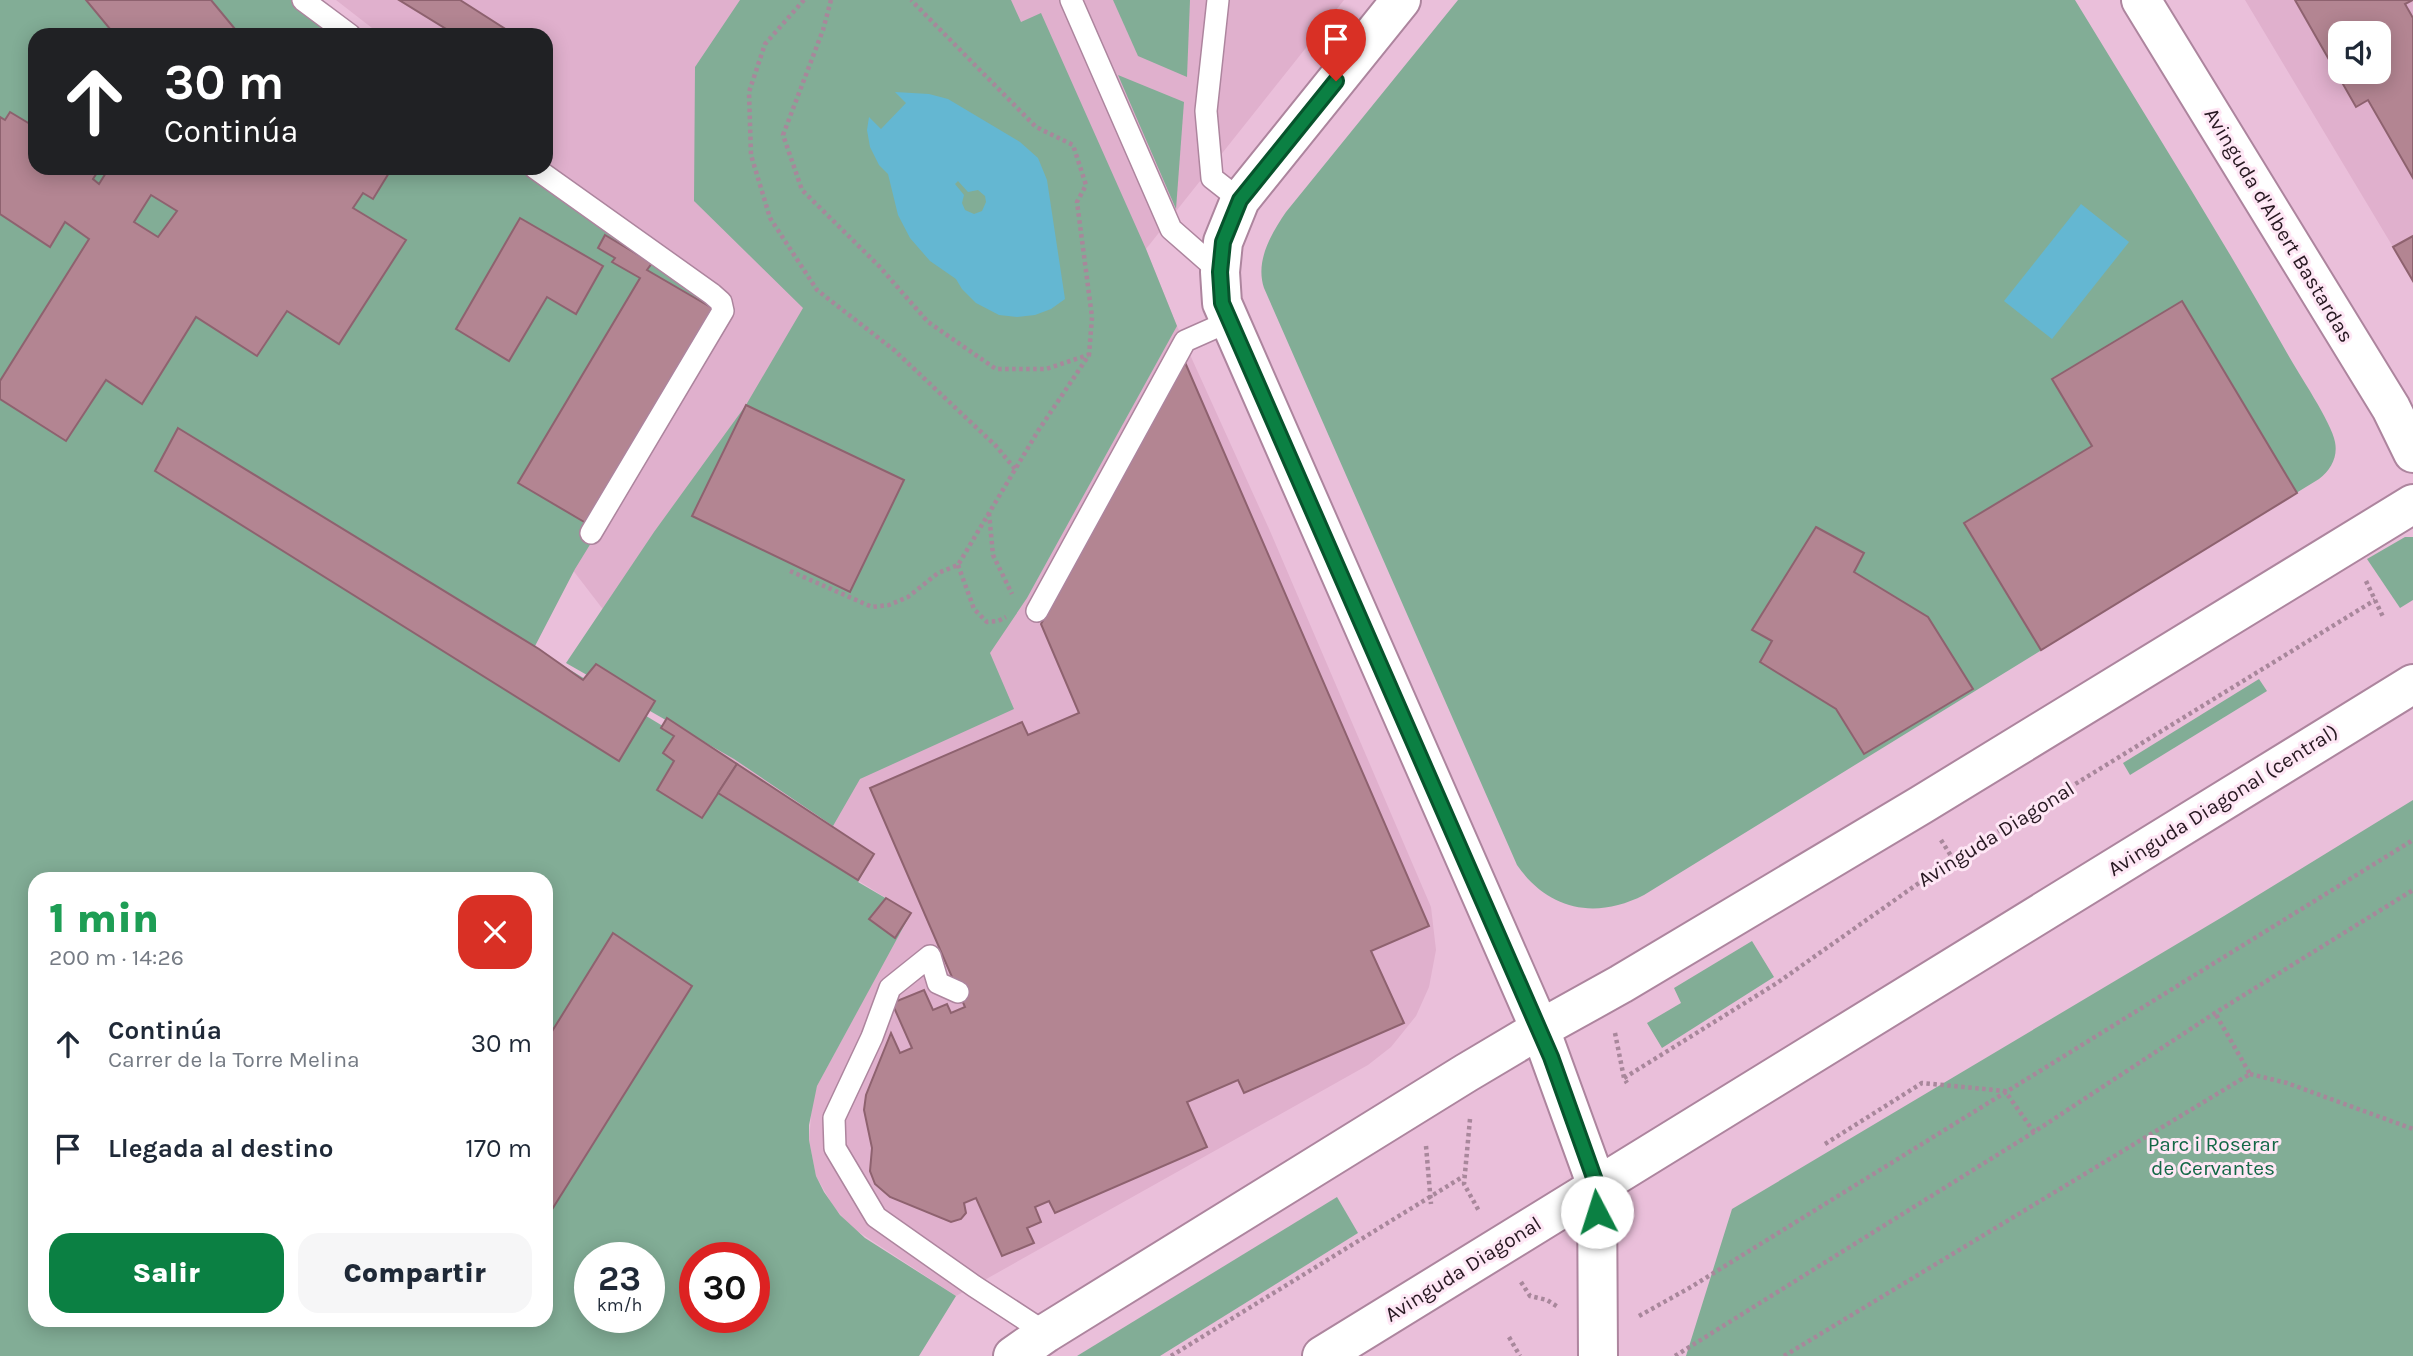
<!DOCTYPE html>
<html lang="es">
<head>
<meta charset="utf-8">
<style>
  :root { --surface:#fff; --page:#f6f6f7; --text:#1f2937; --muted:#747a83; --accent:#0b8043 }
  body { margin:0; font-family:Karla,sans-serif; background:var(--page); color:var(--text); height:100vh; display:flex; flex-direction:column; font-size:26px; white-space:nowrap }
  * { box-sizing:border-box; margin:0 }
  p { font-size:23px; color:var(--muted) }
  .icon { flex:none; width:38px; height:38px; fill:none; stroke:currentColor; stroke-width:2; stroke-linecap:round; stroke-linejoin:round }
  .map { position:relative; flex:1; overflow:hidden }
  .drawer { position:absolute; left:28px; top:872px; width:525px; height:455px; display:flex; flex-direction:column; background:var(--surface); border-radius:21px; box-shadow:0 4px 18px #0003 }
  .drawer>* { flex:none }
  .guide { position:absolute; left:28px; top:28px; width:525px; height:147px; border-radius:21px; box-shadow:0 4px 18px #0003; background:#202124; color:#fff; overflow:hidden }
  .fabs { position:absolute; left:2328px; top:21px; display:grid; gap:14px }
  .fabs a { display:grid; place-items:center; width:63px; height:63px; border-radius:14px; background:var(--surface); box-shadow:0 4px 18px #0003; font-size:35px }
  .speed { position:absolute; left:574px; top:1242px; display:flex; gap:14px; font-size:35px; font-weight:700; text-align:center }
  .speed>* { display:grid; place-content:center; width:91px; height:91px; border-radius:50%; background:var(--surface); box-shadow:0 4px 18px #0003; line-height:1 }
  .speed small { font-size:18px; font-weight:400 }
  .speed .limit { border:10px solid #d22; background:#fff; color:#111 }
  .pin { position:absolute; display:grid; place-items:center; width:60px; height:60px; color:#fff; margin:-72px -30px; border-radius:50% 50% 50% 0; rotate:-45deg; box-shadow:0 0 7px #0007 }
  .pin .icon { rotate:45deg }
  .me { position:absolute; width:77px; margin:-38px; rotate:355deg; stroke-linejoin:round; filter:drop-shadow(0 0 5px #0008) }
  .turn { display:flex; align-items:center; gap:24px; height:147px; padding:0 21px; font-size:32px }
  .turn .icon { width:91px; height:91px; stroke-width:2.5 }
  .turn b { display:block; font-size:49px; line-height:60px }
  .round { display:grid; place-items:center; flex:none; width:74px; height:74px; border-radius:21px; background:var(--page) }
  .head { display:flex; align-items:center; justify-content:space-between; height:119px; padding:0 21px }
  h1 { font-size:42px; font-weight:800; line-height:52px; color:#1e9e55 }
  .cta { display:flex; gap:14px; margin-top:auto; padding:14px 21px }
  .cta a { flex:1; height:80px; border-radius:21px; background:var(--accent); color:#fff; font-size:28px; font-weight:800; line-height:80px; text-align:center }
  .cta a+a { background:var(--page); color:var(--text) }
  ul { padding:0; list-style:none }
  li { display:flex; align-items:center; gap:21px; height:105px; padding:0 21px }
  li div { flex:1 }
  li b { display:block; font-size:26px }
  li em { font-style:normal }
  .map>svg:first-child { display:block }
  .built { fill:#e0b0cd; fill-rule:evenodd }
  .green { fill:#82ad96; fill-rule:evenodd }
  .water { fill:#64b7d2; fill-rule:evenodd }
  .building { fill:#b38592; stroke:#8e626f; stroke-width:2; fill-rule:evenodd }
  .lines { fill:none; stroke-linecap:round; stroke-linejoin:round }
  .lane-casing { stroke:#ad859e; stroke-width:24 }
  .street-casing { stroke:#ad859e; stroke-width:42 }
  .primary-casing { stroke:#ad859e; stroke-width:42 }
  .path { stroke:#a8879b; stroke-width:4.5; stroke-dasharray:3.5 3.5; stroke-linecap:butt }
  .lane { stroke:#fff; stroke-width:21 }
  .street { stroke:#fff; stroke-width:38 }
  .primary { stroke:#fff; stroke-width:38 }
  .route-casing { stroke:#07532c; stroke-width:18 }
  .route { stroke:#0b8043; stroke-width:12 }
  .labels { text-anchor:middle; stroke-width:6; stroke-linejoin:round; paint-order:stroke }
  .street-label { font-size:21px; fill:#271821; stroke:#fee7f5 }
  .park-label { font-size:21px; fill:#136846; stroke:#fee7f5 }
</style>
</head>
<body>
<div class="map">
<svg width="2413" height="1356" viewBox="0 0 2413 1356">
  <rect width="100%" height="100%" fill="#eabfda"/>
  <g class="built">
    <path d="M336,0H1344L1146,249L1177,326L1270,531L1431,907L1436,950L1429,987L1416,1016L1391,1047L1368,1065L956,1296L851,1227L833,1206L816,1176L809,1140L812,1104L817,1086L910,913L718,793L736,764L704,741L572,569L734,309L546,163V35H381Z"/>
    <path d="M2245,0H2413V281L2393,247ZM2340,33H2378V72H2340Z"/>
  </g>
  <g class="green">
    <path d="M0,0H320L367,35H35V168H546L735,309L575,569L534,648L874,854L858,882L911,913L817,1086L809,1125V1140L816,1176L824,1192L840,1215L865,1238L956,1296L919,1356H0ZM35,878H546V1320H35ZM590,1258H649V1318H590ZM695,1258H754V1318H695Z"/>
    <path d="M740,0H1011L1021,22L1041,13L1146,249L1177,326L1027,598L990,653L1014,709L860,779L833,826L734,759L566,663L654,532L746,405L803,308L694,201L695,67Z"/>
    <path d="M1113,0H1190L1187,77L1138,56Z"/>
    <path d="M1458,0H2075C2146,117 2220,234 2287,353C2298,373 2332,423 2335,442C2338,457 2331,470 2319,479L1644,895C1595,920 1548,910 1517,865L1264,288C1255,261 1271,234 1286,212Z"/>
    <path d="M1118,75L1184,102L1176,209Z"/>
    <path d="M2405,537H2413V600L2400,608L2367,559Z"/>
    <path d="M2259,679L2267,691L2130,775L2123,763Z"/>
    <path d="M2413,800V1356H1686L1732,1209L2224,916Z"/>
    <path d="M1752,941L1774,977L1662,1048L1647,1023L1681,1003L1674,988Z"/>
    <path d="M1337,1197L1358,1233L1160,1356H1077Z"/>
  </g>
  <g class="water">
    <path d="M895,92L929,94L948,99L1020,142L1038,158L1047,180L1065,299L1051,309L1035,315L1017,317L999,315L976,303L962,289L956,279L930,261L910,238L898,215L888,174L879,165L870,147L867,130L869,117L881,129L906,103ZM958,181L968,192L978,190L985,196L986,202L982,211L974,214L965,210L962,203L964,195L955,184Z"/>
    <path d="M2081,204L2129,242L2052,339L2004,301Z"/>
  </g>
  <g class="building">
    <path d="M86,0H211L240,35H115Z"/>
    <path d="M399,0H460L515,35H456Z"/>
    <path d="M2295,0H2413L2405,4L2413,18V178L2368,100L2356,107ZM2340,33H2378V72H2340Z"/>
    <path d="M10,112L35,127V168H100L93,179L99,184L109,168H392L373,199L363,193L353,208L406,240L339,344L287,311L257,356L196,317L142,404L106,380L66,441L0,399V381L89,239L65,222L50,247L0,214V117L5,120ZM151,195L177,211L158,237L134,222Z"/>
    <path d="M520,218L603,266L576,314L547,297L509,361L456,329Z"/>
    <path d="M605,235L652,263L647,270L719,312L591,526L518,483L640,278L612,262L615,258L598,248Z"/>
    <path d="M2413,236V281L2393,247Z"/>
    <path d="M2182,301L2297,493L2041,650L1964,523L2092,446L2052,379Z"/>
    <path d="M1184,360L1429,926L1371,951L1404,1023L1244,1093L1238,1080L1187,1102L1207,1147L1055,1213L1049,1201L1035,1207L1041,1222L1027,1228L1034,1243L1002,1256L976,1198L964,1203L966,1213L961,1219L951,1222L890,1197L875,1184L870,1171L872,1148L864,1110L866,1095L891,1033L900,1053L912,1048L892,1003L924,990L933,1010L947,1004L951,1013L965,1007L870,788L1022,722L1028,735L1079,713L1041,624Z"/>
    <path d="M746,405L904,480L850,592L692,516Z"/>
    <path d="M178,428L539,649L583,680L596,664L655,701L619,761L155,471Z"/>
    <path d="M1816,527L1864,553L1854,572L1928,617L1973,689L1864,754L1836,709L1760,662L1772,641L1752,630Z"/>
    <path d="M667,718L737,764L702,818L657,790L674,761L663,753L674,736L661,728Z"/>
    <path d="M737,764L874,854L858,880L718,793Z"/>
    <path d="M886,898L911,913L895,938L869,919Z"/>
    <path d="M613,933L692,986L546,1219V1041Z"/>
  </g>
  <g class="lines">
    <defs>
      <g id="lane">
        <path d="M303,0L350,35"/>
        <path d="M1071,0L1171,229L1220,272"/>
        <path d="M1218,0L1206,111L1212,178L1240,200"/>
        <path d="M535,168L712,294L721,302L723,311L591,533"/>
        <path d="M1037,611L1185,341L1230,321"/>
        <path d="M958,992L938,983L930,956L890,988L872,1037L834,1118L835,1148L876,1217L974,1286L1046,1333"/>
      </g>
      <g id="street">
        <path d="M1401,0L1240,200L1223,242L1220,272L1222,303L1540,1029"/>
        <path d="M2141,0L2391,408L2413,453"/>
        <path d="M1597,1186L1598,1356"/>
      </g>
      <g id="primary">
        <path d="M1540,1029L1597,1186"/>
        <path d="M1013,1356L1046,1333L1466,1073L1540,1029L1621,984L1921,805L2413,504"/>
        <path d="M1322,1356L2413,684"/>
      </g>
    </defs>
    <use href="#lane" class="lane-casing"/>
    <use href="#street" class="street-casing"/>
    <use href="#primary" class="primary-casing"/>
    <g class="path">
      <path d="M804,0L765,44L749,92L751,155L770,218L817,290L894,350L996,446L1015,469"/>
      <path d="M831,0L823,30L783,135L802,190L879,266L928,322L996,369H1046L1088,355"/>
      <path d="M989,513L993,555L1012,594"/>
      <path d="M958,565L974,609L987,622L998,621L1006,617"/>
      <path d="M790,571L872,607L889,605L908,597L938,573L958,565L1038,431L1089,355L1092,317L1077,202L1086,185L1073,145L1036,127L911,0"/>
      <path d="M2366,581L2384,619"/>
      <path d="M1941,840L1953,859"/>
      <path d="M1615,1033L1624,1078L1627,1083"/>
      <path d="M2250,1074L2287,1083L2413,1129"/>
      <path d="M1624,1078L1777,983L1953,859L2375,600"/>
      <path d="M1470,1119L1464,1184L1479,1211"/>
      <path d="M1825,1144L1922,1083L2005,1091L2034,1132"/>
      <path d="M1426,1146L1431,1204"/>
      <path d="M1521,1282L1530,1296L1547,1300L1558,1307"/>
      <path d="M1639,1316L1691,1287L2413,840"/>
      <path d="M1509,1337L1520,1356"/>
      <path d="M1171,1356L1464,1176"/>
      <path d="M1675,1356L2034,1132L2215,1013L2413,890"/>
      <path d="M1784,1356L2250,1074L2215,1013"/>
    </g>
    <use href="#lane" class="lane"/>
    <use href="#street" class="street"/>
    <use href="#primary" class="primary"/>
  </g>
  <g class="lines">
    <defs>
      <path id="route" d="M1336,81L1240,200L1223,242L1220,272L1222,303L1551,1057L1597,1186V1212"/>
    </defs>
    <use href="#route" class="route-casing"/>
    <use href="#route" class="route"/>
  </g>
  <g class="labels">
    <g class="street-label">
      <text transform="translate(2279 225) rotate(59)" y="7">Avinguda d'Albert Bastardas</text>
      <text transform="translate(2223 800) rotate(-32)" y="7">Avinguda Diagonal (central)</text>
      <text transform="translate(1996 834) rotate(-32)" y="7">Avinguda Diagonal</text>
      <text transform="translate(1463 1269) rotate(-32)" y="7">Avinguda Diagonal</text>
    </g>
    <g class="park-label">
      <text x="2213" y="1151">Parc i Roserar<tspan x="2213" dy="24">de Cervantes</tspan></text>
    </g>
  </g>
</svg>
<div class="fabs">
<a><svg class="icon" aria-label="sound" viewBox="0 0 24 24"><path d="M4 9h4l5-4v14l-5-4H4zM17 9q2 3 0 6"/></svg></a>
</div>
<div class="speed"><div>23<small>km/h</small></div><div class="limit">30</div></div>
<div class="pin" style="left:1336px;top:81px;background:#d93025"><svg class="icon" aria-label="arrive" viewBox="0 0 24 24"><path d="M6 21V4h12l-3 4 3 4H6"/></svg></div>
<svg class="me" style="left:1597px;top:1212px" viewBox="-20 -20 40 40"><circle r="19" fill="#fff"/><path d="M0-13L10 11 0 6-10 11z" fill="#0b8043"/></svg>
<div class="guide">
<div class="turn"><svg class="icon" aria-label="ahead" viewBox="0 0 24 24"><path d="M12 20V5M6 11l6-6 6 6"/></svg><div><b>30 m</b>Continúa</div></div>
</div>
<section class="drawer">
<div class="head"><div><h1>1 min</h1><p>200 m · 14:26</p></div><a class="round" style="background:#d93025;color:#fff"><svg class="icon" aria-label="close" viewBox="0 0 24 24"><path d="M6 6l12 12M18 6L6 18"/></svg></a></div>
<ul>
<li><svg class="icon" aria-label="ahead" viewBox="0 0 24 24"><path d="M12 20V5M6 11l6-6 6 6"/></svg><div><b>Continúa</b><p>Carrer de la Torre Melina</p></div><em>30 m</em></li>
<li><svg class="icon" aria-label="arrive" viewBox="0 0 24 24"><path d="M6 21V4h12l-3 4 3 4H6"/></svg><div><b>Llegada al destino</b></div><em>170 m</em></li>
</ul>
<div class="cta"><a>Salir</a><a>Compartir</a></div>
</section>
</div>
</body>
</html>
